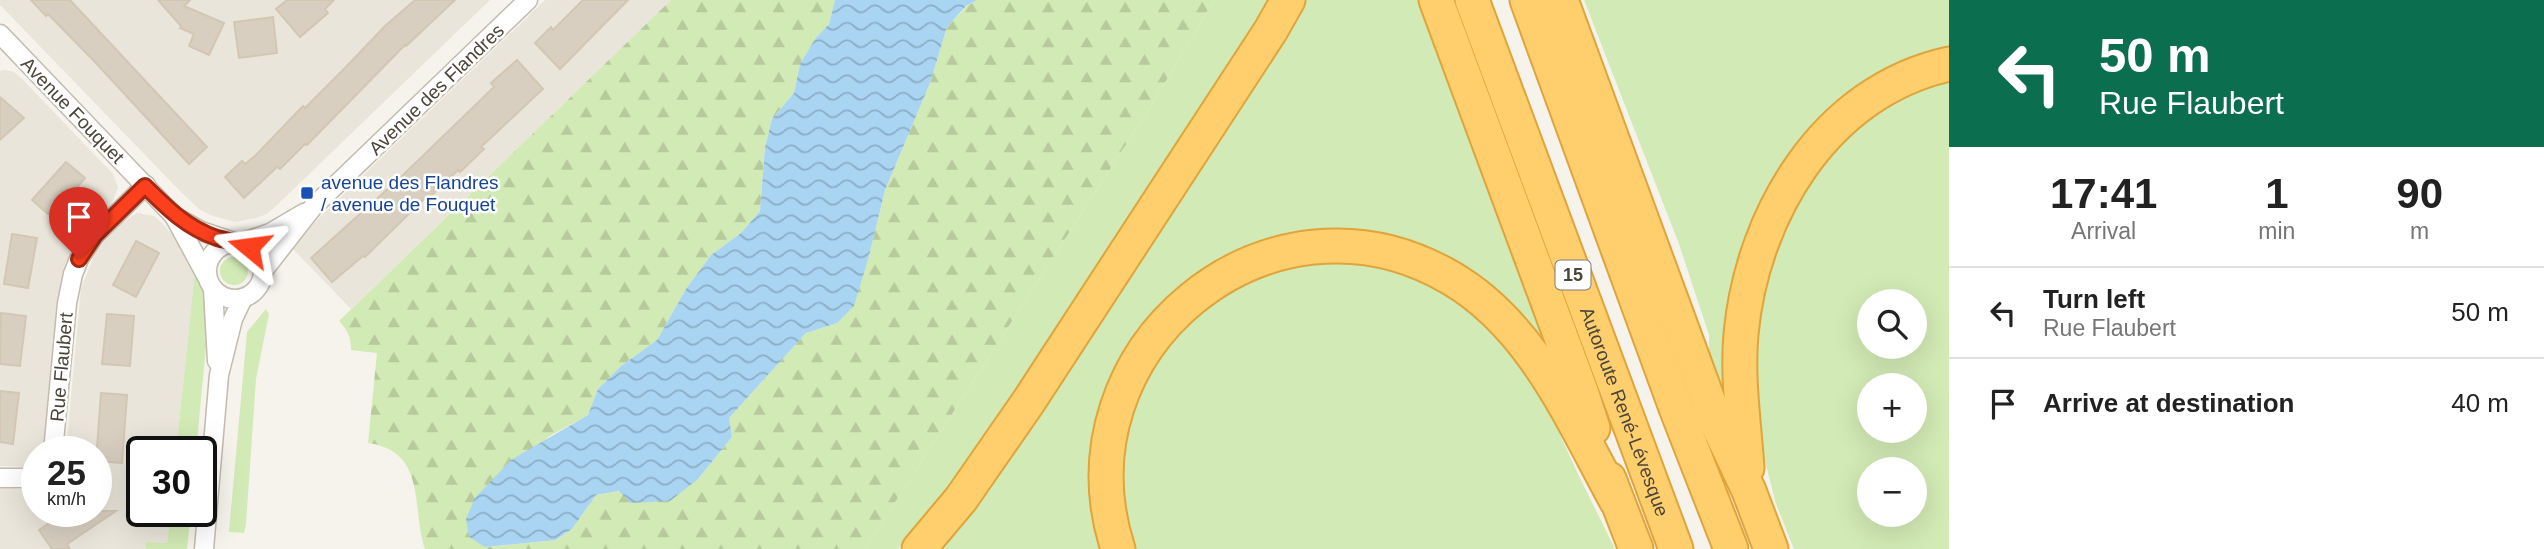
<!DOCTYPE html>
<html lang="en">
<head>
<meta charset="utf-8">
<style>
  :root { --surface:#fff; --page:#f2f2f2; --text:#222; --muted:#767676; --line:#e0e0e0 }
  body { margin:0; font-family:Helvetica,sans-serif; background:var(--page); color:var(--text); height:100vh; display:flex; flex-direction:column; font-size:26px; white-space:nowrap }
  * { box-sizing:border-box; margin:0 }
  p { font-size:23px; color:var(--muted) }
  .icon { flex:none; width:38px; height:38px; fill:none; stroke:currentColor; stroke-width:2; stroke-linecap:round; stroke-linejoin:round }
  .map { position:relative; flex:1; overflow:hidden }
  .side { display:flex; flex-direction:column; background:var(--surface); width:595px }
  .side>* { flex:none }
  .top-card { background:#0b6e4f; color:#fff; overflow:hidden }
  .fabs { position:absolute; left:1857px; top:289px; display:grid; gap:14px }
  .fabs a { display:grid; place-items:center; width:70px; height:70px; border-radius:50%; background:var(--surface); box-shadow:0 7px 28px #0002; font-size:35px }
  .speed { position:absolute; left:21px; top:436px; display:flex; gap:14px; font-size:35px; font-weight:700; text-align:center }
  .speed>* { display:grid; place-content:center; width:91px; height:91px; border-radius:50%; background:var(--surface); box-shadow:0 7px 28px #0002; line-height:1 }
  .speed small { font-size:18px; font-weight:400 }
  .speed .limit { border:4px solid #111; border-radius:10px; background:#fff; color:#111 }
  .pin { position:absolute; display:grid; place-items:center; width:60px; height:60px; color:#fff; margin:-72px -30px; border-radius:50% 50% 50% 0; rotate:-45deg; box-shadow:0 0 7px #0007 }
  .pin .icon { rotate:45deg }
  .me { position:absolute; width:77px; margin:-38px; rotate:286deg; stroke-linejoin:round; filter:drop-shadow(0 0 5px #0008) }
  .turn { display:flex; align-items:center; gap:24px; height:147px; padding:0 35px; font-size:32px }
  .turn .icon { width:91px; height:91px; stroke-width:2.5 }
  .turn b { display:block; font-size:49px; line-height:60px }
  .eta { display:flex; justify-content:space-evenly; align-items:center; height:119px; text-align:center }
  .eta b { font-size:42px; font-weight:800; line-height:49px }
  ul { padding:0; list-style:none }
  li { display:flex; align-items:center; gap:21px; height:91px; padding:0 35px; border-top:2px solid var(--line) }
  li div { flex:1 }
  li b { display:block; font-size:26px }
  li em { font-style:normal }
  main { display:flex; flex:1; min-height:0 }
  .map>svg:first-child { display:block }
  .residential { fill:#eae5da }
  .green { fill:#d2eab5; fill-rule:evenodd }
  .forest { fill:url(#forest-firs) }
  .water { fill:url(#water-waves) }
  .building { fill:#d8cfc1; stroke:#d3c7b4; stroke-width:2 }
  .lines { fill:none; stroke-linecap:round; stroke-linejoin:round }
  .minor-casing { stroke:#c2bbae; stroke-width:21 }
  .motorway-casing { stroke:#e0a43c; stroke-width:37 }
  .minor { stroke:#fff; stroke-width:18 }
  .motorway { stroke:#ffcf6e; stroke-width:33 }
  .route-casing { stroke:#a42913; stroke-width:18 }
  .route { stroke:#fc3f1d; stroke-width:12 }
  .transit-dot { fill:#1a4fb4; stroke:#fff; stroke-width:2.5 }
  .labels { text-anchor:middle; stroke-width:5; stroke-linejoin:round; paint-order:stroke }
  .shield { fill:#fff; stroke:#817c74; stroke-width:2 }
  .shield-label { font-size:18px; font-weight:bold; fill:#4b4439 }
  .street-label { font-size:19px; fill:#4b4439; stroke:#fff }
  .transit-label { font-size:19px; fill:#164399; stroke:#fff; text-anchor:start }
</style>
</head>
<body>
<main>
<div class="map">
<svg width="1949" height="549" viewBox="0 0 1949 549">
  <defs>
    <pattern id="forest-firs" width="22" height="20" patternUnits="userSpaceOnUse" patternTransform="scale(1.75)"><rect width="22" height="20" fill="#d2eab5"/><path d="M5 1l3.5 6h-7zM16 11l3.5 6h-7z" fill="#b6ca9c"/></pattern>
    <pattern id="water-waves" width="16" height="10" patternUnits="userSpaceOnUse" patternTransform="scale(1.75)"><rect width="16" height="10" fill="#a9d4f2"/><path d="M0 5q4-4 8 0t8 0" fill="none" stroke="#8caec5"/></pattern>
  </defs>
  <rect width="100%" height="100%" fill="#f6f3ec"/>
  <g class="residential">
    <path d="M0,0H490L276,206L267,214L256,218L235,222L210,215L199,209L178,189L0,5Z"/>
    <path d="M545,0H671L351,309L292,248L320,217Z"/>
    <path d="M5,70L14,72L23,80L113,174L118,187L113,201L79,238L64,267L57,298L44,447L43,451L37,452L36,461L23,467L0,466V71Z"/>
    <path d="M137,213L154,216L163,224L181,245L195,270L176,451L142,452V511H171L167,543L146,542V549H0V489H37V511H96V452L66,451L81,288L95,254L119,225Z"/>
  </g>
  <g class="green">
    <path d="M1214,0H1272L999,416L938,503L898,549H865L1154,101Z"/>
    <path d="M1299,0H1420L1557,365L1490,293L1303,236L1134,345L1107,549H937Z"/>
    <path d="M1584,0H1949V53L1800,148L1731,410L1709,367V335L1679,244Z"/>
    <path d="M1949,81V549H1794L1776,504L1757,430L1755,335L1771,257L1804,188L1840,143L1862,124L1886,106L1916,90ZM1869,301H1914V346H1869ZM1869,385H1914V430H1869ZM1869,469H1914V514H1869Z"/>
    <circle cx="234" cy="271" r="14"/>
    <path d="M1329,258L1376,263L1421,277L1487,321L1543,397L1577,472L1615,549H1132L1119,490L1134,400L1155,358L1181,327L1243,281Z"/>
    <path d="M195,270L206,298L208,326L196,451L176,452Z"/>
    <path d="M266,309L269,314L256,379L246,524L244,533L229,532L247,332Z"/>
    <path d="M171,511H191L187,549H146V542L167,543Z"/>
  </g>
  <path class="forest" d="M671,0H835L829,24L815,39L800,64L794,93L772,119L765,147L760,211L741,233L711,255L686,289L657,340L621,366L598,389L588,415L548,437L469,537L486,547L557,540L572,529L596,495L698,479L732,437L729,418L806,333L837,323L869,256L885,190L930,83L947,27L967,6L977,0H1214L1154,101L865,549H425C411,510 428,451 368,443L377,353L351,350C351,338 348,330 339,321Z"/>
  <path class="water" d="M835,0H977L966,6L947,27L930,83L885,190L869,256L854,306L837,323L806,333L729,418L732,437L698,479L670,501L631,503L619,491L596,495L572,529L556,540L485,547L469,537L466,519L475,498L511,460L588,415L598,389L621,366L657,340L686,289L711,255L741,233L760,211L765,147L772,119L794,93L800,64L815,39L829,24Z"/>
  <g class="building">
    <path d="M31,0H70L207,147L189,164L96,63L48,14L46,16Z"/>
    <path d="M158,0H190L184,6L224,23L209,55L189,46L194,34L180,28L181,26Z"/>
    <path d="M287,0H334L325,9L328,13L300,37L276,9Z"/>
    <path d="M415,0H455L406,46L405,45L307,145L305,144L280,169L277,167L244,198L225,177L242,161L245,164L255,156L303,106L305,108L343,70L385,26Z"/>
    <path d="M583,0H628L560,69L535,43L551,27L553,30Z"/>
    <path d="M273,17L277,53L239,58L234,22Z"/>
    <path d="M517,60L543,89L481,147L484,149L460,172L458,170L427,200L425,198L365,257L363,256L332,282L311,258L402,176L494,87L491,83Z"/>
    <path d="M0,97L24,118L0,140Z"/>
    <path d="M66,162L85,178L53,214H48L32,200Z"/>
    <path d="M12,234L37,238L28,288L4,284Z"/>
    <path d="M136,241L159,253L136,297L113,285Z"/>
    <path d="M1,313L26,316L20,366L0,364Z"/>
    <path d="M107,314L134,316L130,366L102,364Z"/>
    <path d="M0,391L19,393L13,444L0,442Z"/>
    <path d="M101,393L127,395L122,463L96,461Z"/>
    <path d="M67,511H116L67,544L70,549H52L39,530Z"/>
  </g>
  <g class="lines">
    <defs>
      <g id="minor">
        <path d="M0,34L174,216L201,231L237,243"/>
        <path d="M174,216L207,277"/>
        <circle cx="235" cy="271" r="28"/>
        <path d="M241,243L270,233L304,213"/>
        <path d="M263,271L313,207L528,0"/>
        <path d="M213,289L217,361"/>
        <path d="M53,452L67,303L73,274L79,259L95,235L146,185"/>
        <path d="M0,478H25L37,473"/>
        <path d="M204,549L219,375L233,319L243,298"/>
      </g>
      <g id="motorway">
        <path d="M1436,0L1581,391L1593,428"/>
        <path id="s1" d="M1472,0L1676,549"/>
        <path d="M1527,0L1676,408L1731,549"/>
        <path d="M1561,0L1715,419L1749,491L1771,549"/>
        <path d="M1747,468C1744,424 1737,378 1741,334C1752,215 1825,91 1949,64"/>
        <path d="M1609,479L1636,549"/>
        <path d="M919,549L961,499L1029,401L1271,30L1288,0"/>
        <path d="M1118,549C1053,350 1269,171 1451,278C1533,326 1572,420 1616,500"/>
      </g>
    </defs>
    <use href="#minor" class="minor-casing"/>
    <use href="#motorway" class="motorway-casing"/>
    <use href="#minor" class="minor"/>
    <use href="#motorway" class="motorway"/>
  </g>
  <g class="lines">
    <defs>
      <path id="route" d="M79,259L95,235L145,186C167,208 187,228 217,238C228,241 239,242 249,247"/>
    </defs>
    <use href="#route" class="route-casing"/>
    <use href="#route" class="route"/>
  </g>
  <rect class="transit-dot" x="300" y="186" width="14" height="14" rx="3.5"/>
  <g class="labels">
    <rect class="shield" x="1555.5" y="260.5" width="35" height="29" rx="5"/>
    <g class="shield-label">
      <text x="1573" y="281">15</text>
    </g>
    <g class="street-label">
      <text transform="translate(436 89) rotate(-44)" y="7">Avenue des Flandres</text>
      <text transform="translate(73 110) rotate(46)" y="7">Avenue Fouquet</text>
      <text transform="translate(61 367) rotate(-85)" y="7">Rue Flaubert</text>
      <text dy="7" stroke="none"><textPath href="#s1" startOffset="439">Autoroute René-Lévesque</textPath></text>
    </g>
    <g class="transit-label">
      <text x="321" y="189">avenue des Flandres<tspan x="321" dy="22">/ avenue de Fouquet</tspan></text>
    </g>
  </g>
</svg>
<div class="fabs">
<a><svg class="icon" aria-label="search" viewBox="0 0 24 24"><circle cx="10" cy="10" r="6"/><path d="M15 15l6 6"/></svg></a>
<a>+</a>
<a>−</a>
</div>
<div class="speed"><div>25<small>km/h</small></div><div class="limit">30</div></div>
<div class="pin" style="left:79px;top:259px;background:#d93025"><svg class="icon" aria-label="arrive" viewBox="0 0 24 24"><path d="M6 21V4h12l-3 4 3 4H6"/></svg></div>
<svg class="me" style="left:249px;top:247px" viewBox="-20 -20 40 40"><path d="M0-17L14 15 0 8-14 15z" fill="#fc3f1d" stroke="#fff" stroke-width="4"/></svg>
</div>
<section class="side">
<div class="top-card">
<div class="turn"><svg class="icon" aria-label="left" viewBox="0 0 24 24"><path d="M17 20v-9H6M10 6l-5 5 5 5"/></svg><div><b>50 m</b>Rue Flaubert</div></div>
</div>
<div class="eta">
<div><b>17:41</b><p>Arrival</p></div>
<div><b>1</b><p>min</p></div>
<div><b>90</b><p>m</p></div>
</div>
<ul>
<li><svg class="icon" aria-label="left" viewBox="0 0 24 24"><path d="M17 20v-9H6M10 6l-5 5 5 5"/></svg><div><b>Turn left</b><p>Rue Flaubert</p></div><em>50 m</em></li>
<li><svg class="icon" aria-label="arrive" viewBox="0 0 24 24"><path d="M6 21V4h12l-3 4 3 4H6"/></svg><div><b>Arrive at destination</b></div><em>40 m</em></li>
</ul>
</section>
</main>
</body>
</html>
